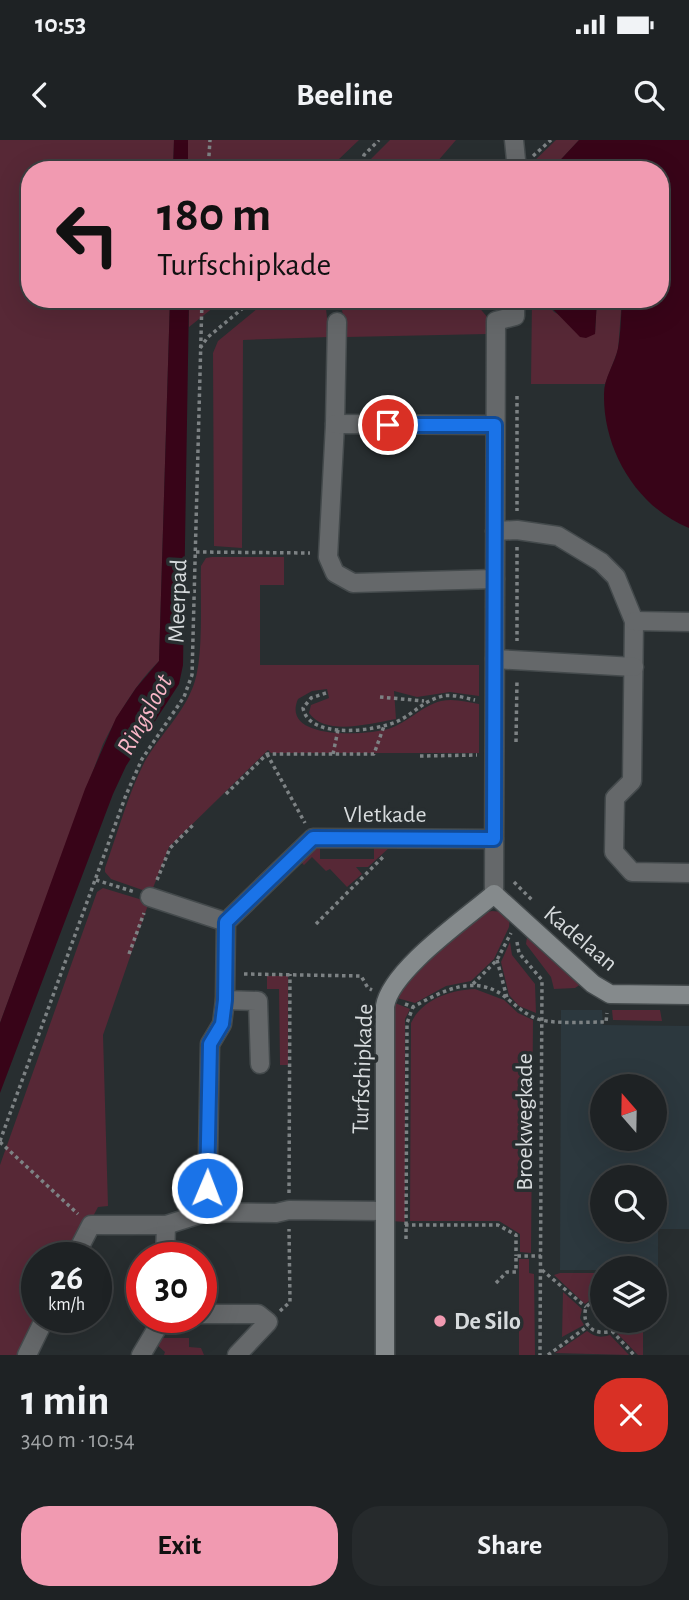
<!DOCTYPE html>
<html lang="en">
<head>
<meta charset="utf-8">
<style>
  :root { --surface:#1e2224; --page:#262a2c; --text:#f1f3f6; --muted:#a1a4a6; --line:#3c3f41; --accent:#f19ab1 }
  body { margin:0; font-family:"Alegreya Sans",sans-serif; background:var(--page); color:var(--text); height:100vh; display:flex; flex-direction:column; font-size:26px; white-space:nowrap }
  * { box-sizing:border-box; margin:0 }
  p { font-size:23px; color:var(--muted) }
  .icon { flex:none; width:38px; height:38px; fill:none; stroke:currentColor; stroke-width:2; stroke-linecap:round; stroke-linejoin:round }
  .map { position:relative; height:1215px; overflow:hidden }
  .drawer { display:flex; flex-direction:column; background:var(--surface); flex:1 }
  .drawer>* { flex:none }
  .banner { position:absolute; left:21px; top:21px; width:648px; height:147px; border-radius:28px; box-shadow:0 7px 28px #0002,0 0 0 2px var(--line); background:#f19ab1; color:#111; overflow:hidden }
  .needle { width:46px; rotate:340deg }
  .buttons { position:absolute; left:590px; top:934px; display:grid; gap:14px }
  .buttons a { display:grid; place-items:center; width:77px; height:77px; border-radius:50%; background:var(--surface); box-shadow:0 7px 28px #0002,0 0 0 2px var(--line); font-size:35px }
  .speed { position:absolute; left:21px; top:1102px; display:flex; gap:14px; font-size:35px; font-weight:700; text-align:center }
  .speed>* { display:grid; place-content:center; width:91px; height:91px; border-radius:50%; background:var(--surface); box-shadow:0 7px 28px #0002,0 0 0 2px var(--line); line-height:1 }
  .speed small { font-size:18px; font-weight:400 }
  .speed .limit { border:10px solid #d22; background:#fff; color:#111 }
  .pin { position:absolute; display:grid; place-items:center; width:60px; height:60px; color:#fff; margin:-30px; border:4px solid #fff; border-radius:50%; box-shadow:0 2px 7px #0007 }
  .me { position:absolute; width:77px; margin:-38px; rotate:1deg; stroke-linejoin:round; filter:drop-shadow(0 0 5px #0008) }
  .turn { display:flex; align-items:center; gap:24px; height:147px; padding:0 21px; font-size:32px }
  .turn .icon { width:91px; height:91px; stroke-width:2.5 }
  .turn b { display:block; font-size:49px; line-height:60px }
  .round { display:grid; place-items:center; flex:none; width:74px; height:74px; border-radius:28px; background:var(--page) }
  .head { display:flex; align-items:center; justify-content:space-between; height:119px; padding:0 21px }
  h1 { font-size:42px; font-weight:700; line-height:52px }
  .cta { display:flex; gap:14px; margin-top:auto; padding:14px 21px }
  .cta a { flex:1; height:80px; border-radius:28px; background:var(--accent); color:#111; font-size:28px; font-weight:700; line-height:80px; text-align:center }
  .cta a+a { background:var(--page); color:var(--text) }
  .status { display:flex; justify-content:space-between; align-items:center; height:49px; padding:0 35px; background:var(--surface); direction:ltr }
  .status svg { height:19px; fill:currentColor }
  header { display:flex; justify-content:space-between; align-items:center; height:91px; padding:0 21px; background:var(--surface); font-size:32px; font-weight:700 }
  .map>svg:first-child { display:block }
  .built { fill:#2c383e; fill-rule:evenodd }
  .green { fill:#572836 }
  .water { fill:#380418 }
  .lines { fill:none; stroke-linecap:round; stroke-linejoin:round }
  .street-casing { stroke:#444a4c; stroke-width:21 }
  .secondary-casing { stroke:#444a4c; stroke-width:21 }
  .path { stroke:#7d8284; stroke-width:3.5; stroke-dasharray:3.5 3.5; stroke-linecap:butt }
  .street { stroke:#65686a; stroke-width:18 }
  .secondary { stroke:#858a8c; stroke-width:18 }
  .route-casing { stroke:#114b97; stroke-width:18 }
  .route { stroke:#1a73e8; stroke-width:12 }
  .poi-dot { fill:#f19ab1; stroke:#282e30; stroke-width:2.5 }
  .labels { text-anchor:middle; stroke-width:7; stroke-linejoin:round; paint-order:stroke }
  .street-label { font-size:24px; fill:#d7dbdd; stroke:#282e30 }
  .poi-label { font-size:24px; font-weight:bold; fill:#d7dbdd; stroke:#282e30; text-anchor:start }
  .water-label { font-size:26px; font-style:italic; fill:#f9b6c7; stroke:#282e30 }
</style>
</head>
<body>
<div class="status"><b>10:53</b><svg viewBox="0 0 49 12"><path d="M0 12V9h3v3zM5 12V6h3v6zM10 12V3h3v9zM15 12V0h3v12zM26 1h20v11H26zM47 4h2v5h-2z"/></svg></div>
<header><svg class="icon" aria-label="back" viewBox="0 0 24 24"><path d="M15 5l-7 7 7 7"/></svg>Beeline<svg class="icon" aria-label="search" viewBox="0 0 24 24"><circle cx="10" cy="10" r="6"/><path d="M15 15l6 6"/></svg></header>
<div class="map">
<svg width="689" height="1215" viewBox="0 0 689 1215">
  <rect width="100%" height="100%" fill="#282e30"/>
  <path class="built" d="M561,870H602L603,885L689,886V1089H658V1130H560ZM602,947H654V999H602ZM602,1038H654V1090H602Z"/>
  <g class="green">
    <path d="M0,0H174L173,30H30V159H170L159,521C135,544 118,575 103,604L0,883Z"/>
    <path d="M188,0H359L338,20L335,30H188Z"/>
    <path d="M390,0H456L430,30H368L370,20Z"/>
    <path d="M556,0H579L551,30H530V25Z"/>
    <path d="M189,159H224L189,187Z"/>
    <path d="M269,159H325L329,197L243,200L242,408L214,406L213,213L218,201Z"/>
    <path d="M340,159H472L488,178L487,194L347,197Z"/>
    <path d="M532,159H543L554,172L595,194L597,159H622L618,210L605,244H531Z"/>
    <path d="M212,417H284V445H260V525H479V556L450,552L417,557L394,551L396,579C371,583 326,597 309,573L311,565L329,558L327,549L312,551L298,559C280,601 367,595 388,589C408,583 421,566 441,561C454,558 467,562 479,564V613H271L268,610L169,707L151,753L111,739L105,732V728C118,692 128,654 145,621C160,595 184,573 194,544C204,516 200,458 201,426L206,418Z"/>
    <path d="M313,705H320V719H374V706L390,707L368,727H356L362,734L347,747L330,729L326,731L312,717L304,725L299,720Z"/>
    <path d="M103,748L149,762L103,895L108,1066L98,1067L71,1118H37V1178L23,1215H0V1025L97,752Z"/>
    <path d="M492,771L504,772L510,775L509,787L494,819L471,841L446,846L415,863L397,858L411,839L476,775Z"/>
    <path d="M528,790L581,844L575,848L554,849L551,837L526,804Z"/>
    <path d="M510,802L512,815L535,844L536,873L519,866L509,855L501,822Z"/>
    <path d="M267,836H288V925H280L279,849H267Z"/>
    <path d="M475,849L504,860L518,873L533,880L531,1113L520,1112V1094L499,1081H410L411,883C422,859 451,850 475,849Z"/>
    <path d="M395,863L410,869L405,879V1082L392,1081V874Z"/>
    <path d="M612,870H660L662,881L613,880Z"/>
    <path d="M519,1119H529V1133L534,1134L535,1215H519Z"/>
    <path d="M560,1133H602V1157H594L585,1164L554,1135Z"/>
    <path d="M563,1152L582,1169L580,1178L584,1185L562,1197Z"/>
    <path d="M622,1181H643V1215H638L615,1191Z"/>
    <path d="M587,1191C595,1197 600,1198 610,1195L629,1215L555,1213Z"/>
    <path d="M161,1198H189V1207L201,1208L204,1215H164L165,1212L156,1204Z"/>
  </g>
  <g class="water">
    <path d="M174,0H188V30H173Z"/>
    <path d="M579,0H689V388C637,367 603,310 604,254C604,237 615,224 618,208C621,192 621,175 622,159H660V30H551Z"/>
    <path d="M170,159H189L183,525L179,544L126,626L113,654L0,953V883L85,649L116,578L136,548L159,521Z"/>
    <path d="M543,159H597L595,194L586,198L580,197Z"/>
  </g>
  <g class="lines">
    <defs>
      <g id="street">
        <path d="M514,0L517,30"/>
        <path d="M337,182L335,284L328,417L335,433L353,443L495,439"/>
        <path d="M335,284L495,285"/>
        <path d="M495,391L517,390L558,396L601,422L616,437L634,481L632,641L615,658L614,712L632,732L689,733"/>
        <path d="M634,481L689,482"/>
        <path d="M495,519L634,527"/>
        <path d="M494,754L496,181L515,176V159"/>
        <path d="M150,757L226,782"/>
        <path d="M225,860L258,861L260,924"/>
        <path d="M207,1072L210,904L222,884L225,860L226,782L313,698L494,699"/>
        <path d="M74,1118L91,1085H166L207,1072L276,1073L289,1070L384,1071"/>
        <path d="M165,1118L166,1085"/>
        <path d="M201,1174H258L268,1182L237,1215"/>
        <path d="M27,1215L45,1178"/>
        <path d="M141,1215L163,1178"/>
      </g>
      <path id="secondary" d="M385,1215V866C391,830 465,779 494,754L593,844L610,854L689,855"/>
    </defs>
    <use href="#street" class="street-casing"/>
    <use href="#secondary" class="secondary-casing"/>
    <g class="path">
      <path d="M533,16L551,0"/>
      <path d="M208,30L210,0"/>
      <path d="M360,30L364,15L379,0"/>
      <path d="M200,208L208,197L254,159"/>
      <path d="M517,256V371"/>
      <path d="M517,407V501"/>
      <path d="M196,412L310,413"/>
      <path d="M326,553L311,558L303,568C309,600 374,591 396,582C414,574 422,561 443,556C453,554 465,558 475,560"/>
      <path d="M380,557L424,561"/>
      <path d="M516,602L517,540"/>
      <path d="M267,614L305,683"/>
      <path d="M333,614L338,590"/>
      <path d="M420,616L477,615"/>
      <path d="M226,654L267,614H374L384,586"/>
      <path d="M96,740L135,752"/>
      <path d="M157,740L170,708L195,683"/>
      <path d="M514,742L532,760"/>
      <path d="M316,784L383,717"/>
      <path d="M517,802L519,813L542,840L540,1215"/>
      <path d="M129,814L144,773"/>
      <path d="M497,820L507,858"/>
      <path d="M244,834L361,836L368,848L372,850"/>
      <path d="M473,844L497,820L511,793"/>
      <path d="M405,864L413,867C444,850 477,832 509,860C519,868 527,876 541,880C559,884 587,882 606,882L607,873"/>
      <path d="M0,1001L126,655L142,619L184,557L192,535L202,159"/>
      <path d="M0,1002L78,1074"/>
      <path d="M289,1053L290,834"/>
      <path d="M405,1085H498L516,1095V1116"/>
      <path d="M406,1099L407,883L413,867"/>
      <path d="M542,1130L586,1167"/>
      <path d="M496,1143L507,1132H516V1116H541"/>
      <path d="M602,1159L594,1160L586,1167C581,1186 594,1196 612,1191L619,1181"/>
      <path d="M280,1171L290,1162L289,1089"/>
      <path d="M612,1191L634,1215"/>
      <path d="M548,1215L588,1186"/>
    </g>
    <use href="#street" class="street"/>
    <use href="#secondary" class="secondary"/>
  </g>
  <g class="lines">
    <defs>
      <path id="route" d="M207,1048L210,904L222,884L225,860L226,782L313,698L494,699L495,285H388"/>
    </defs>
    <use href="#route" class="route-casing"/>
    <use href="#route" class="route"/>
  </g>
  <circle class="poi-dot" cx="440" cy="1181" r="7"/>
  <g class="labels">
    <g class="street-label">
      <text transform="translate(177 461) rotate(-88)" y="8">Meerpad</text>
      <text x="385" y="682">Vletkade</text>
      <text transform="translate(581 798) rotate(40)" y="8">Kadelaan</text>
      <text transform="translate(362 929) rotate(-88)" y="8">Turfschipkade</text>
      <text transform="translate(524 982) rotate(-90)" y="8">Broekwegkade</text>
    </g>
    <g class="poi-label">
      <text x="454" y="1189">De Silo</text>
    </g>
    <g class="water-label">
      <text transform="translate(144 574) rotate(-61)" y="9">Ringsloot</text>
    </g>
  </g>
</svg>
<div class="buttons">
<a><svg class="needle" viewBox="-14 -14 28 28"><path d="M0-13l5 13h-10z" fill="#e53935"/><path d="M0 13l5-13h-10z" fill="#a1a4a6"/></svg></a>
<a><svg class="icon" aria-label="search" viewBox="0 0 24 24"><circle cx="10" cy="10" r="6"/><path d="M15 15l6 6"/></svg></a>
<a><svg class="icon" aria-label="layers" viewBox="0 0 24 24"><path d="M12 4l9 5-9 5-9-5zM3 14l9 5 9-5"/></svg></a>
</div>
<div class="speed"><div>26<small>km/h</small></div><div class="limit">30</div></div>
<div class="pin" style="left:388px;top:285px;background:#d93025"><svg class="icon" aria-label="arrive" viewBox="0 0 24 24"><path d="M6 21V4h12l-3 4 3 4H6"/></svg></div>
<svg class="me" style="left:207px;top:1048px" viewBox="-20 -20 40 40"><circle r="17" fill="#1a73e8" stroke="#fff" stroke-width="3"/><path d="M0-11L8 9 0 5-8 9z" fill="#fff"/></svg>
<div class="banner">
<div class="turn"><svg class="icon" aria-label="left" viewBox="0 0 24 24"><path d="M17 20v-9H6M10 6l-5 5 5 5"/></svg><div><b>180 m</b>Turfschipkade</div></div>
</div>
</div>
<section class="drawer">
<div class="head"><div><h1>1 min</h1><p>340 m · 10:54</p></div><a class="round" style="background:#d93025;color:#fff"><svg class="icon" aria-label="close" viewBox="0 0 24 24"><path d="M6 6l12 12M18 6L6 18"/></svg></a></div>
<div class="cta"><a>Exit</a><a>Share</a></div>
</section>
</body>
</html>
